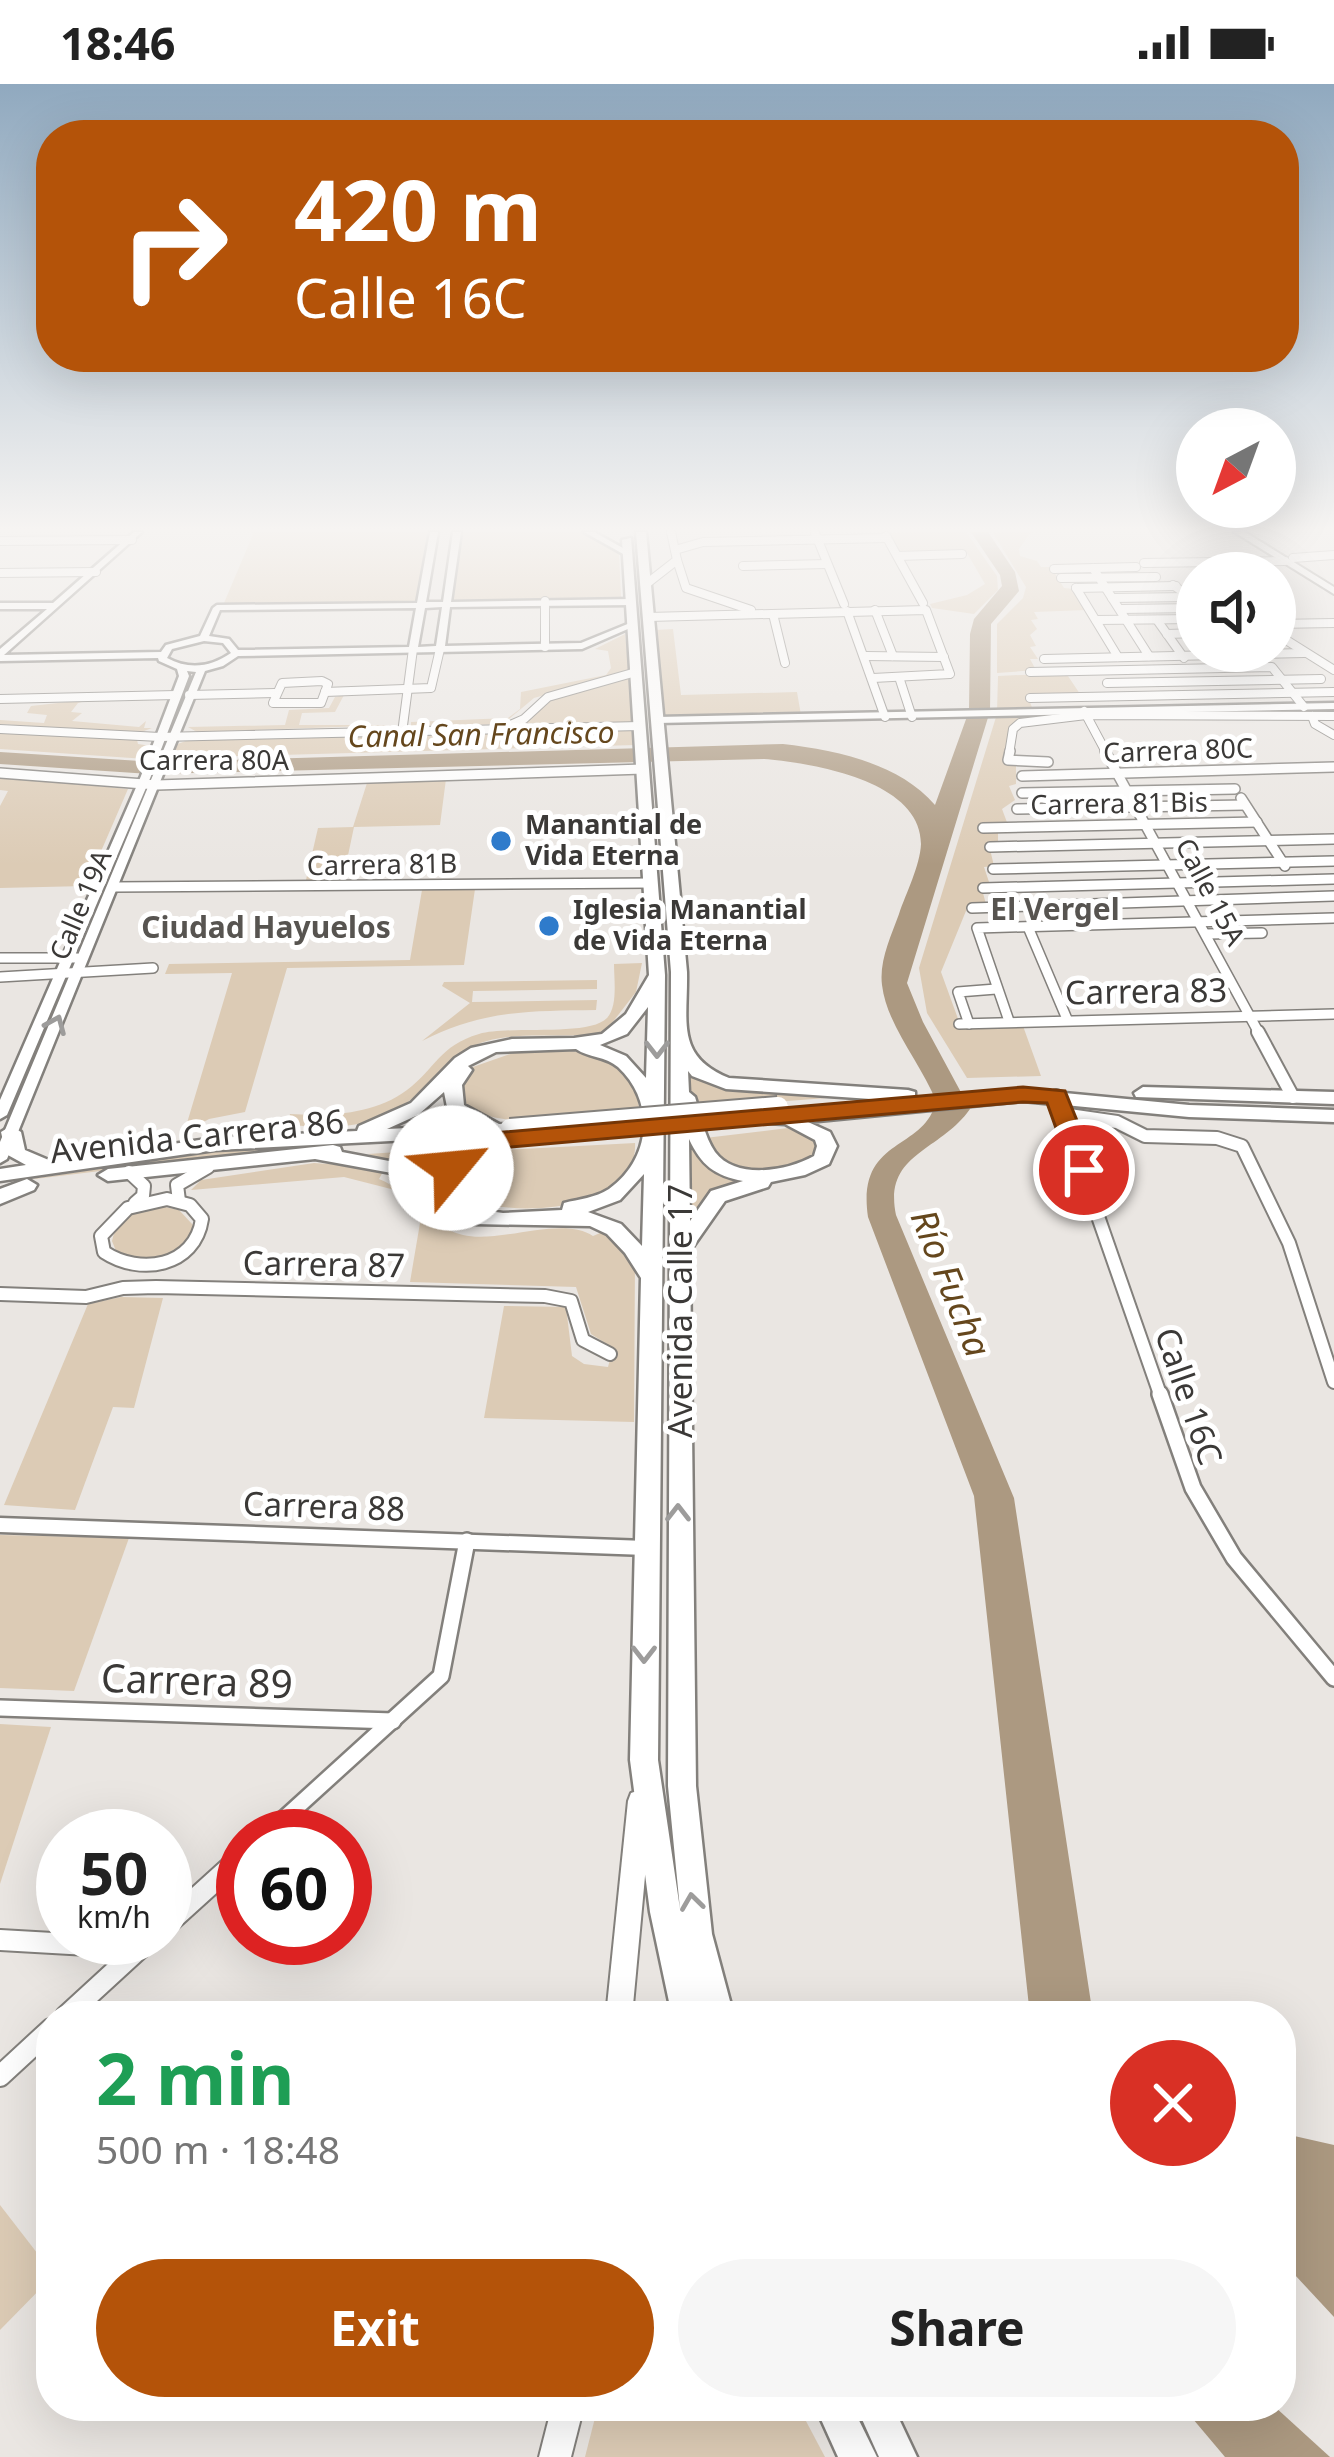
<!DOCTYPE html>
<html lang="en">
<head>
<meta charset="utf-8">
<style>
  :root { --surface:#fff; --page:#f6f6f6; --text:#222; --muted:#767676; --accent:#b45309 }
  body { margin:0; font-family:"Noto Sans",sans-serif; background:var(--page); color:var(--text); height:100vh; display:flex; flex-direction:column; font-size:45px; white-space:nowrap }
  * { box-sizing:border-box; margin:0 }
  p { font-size:39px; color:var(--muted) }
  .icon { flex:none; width:66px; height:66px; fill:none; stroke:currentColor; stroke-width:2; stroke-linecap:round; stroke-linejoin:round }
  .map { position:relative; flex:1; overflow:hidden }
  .details { position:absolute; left:36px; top:1917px; width:1260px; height:420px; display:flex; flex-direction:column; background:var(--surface); border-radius:48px; box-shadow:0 12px 48px #0002 }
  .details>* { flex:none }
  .top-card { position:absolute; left:36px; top:36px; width:1263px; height:252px; border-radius:48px; box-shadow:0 12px 48px #0002; background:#b45309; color:#fff; overflow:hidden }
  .needle { width:78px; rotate:221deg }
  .buttons { position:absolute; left:1176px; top:324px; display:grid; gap:24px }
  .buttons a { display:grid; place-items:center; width:120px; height:120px; border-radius:50%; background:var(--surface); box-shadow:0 12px 48px #0002; font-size:60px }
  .speed { position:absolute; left:36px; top:1725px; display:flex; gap:24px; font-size:60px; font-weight:700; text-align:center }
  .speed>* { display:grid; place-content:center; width:156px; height:156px; border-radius:50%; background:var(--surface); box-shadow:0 12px 48px #0002; line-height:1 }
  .speed small { font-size:30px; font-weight:400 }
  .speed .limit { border:18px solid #d22; background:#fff; color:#111 }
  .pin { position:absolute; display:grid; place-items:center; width:102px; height:102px; color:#fff; margin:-51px; border:6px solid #fff; border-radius:50%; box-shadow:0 3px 12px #0007 }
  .me { position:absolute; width:132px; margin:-66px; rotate:62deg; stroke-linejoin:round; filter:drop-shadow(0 0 9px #0008) }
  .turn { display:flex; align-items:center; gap:42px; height:252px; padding:0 60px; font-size:54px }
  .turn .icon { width:156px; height:156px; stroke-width:2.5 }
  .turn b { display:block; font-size:84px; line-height:102px }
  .round { display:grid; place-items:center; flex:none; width:126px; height:126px; border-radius:63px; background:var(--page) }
  .head { display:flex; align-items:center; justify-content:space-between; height:204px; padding:0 60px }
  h1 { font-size:72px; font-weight:700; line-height:90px; color:#1e9e55 }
  .primary-button { display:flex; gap:24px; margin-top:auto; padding:24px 60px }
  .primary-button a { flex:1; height:138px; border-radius:72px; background:var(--accent); color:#fff; font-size:48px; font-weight:700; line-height:138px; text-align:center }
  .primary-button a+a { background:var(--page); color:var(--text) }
  .status { display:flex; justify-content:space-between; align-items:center; height:84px; padding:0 60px; background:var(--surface); direction:ltr }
  .status svg { height:33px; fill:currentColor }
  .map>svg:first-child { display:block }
  .green { fill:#dccbb5 }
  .water { fill:#ac9981 }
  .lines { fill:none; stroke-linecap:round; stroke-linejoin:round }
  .minor-far4-casing { stroke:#83807c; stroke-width:10 }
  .minor-far3-casing { stroke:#83807c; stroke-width:12 }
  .minor-far2-casing { stroke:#83807c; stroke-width:16 }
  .minor-far1-casing { stroke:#83807c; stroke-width:20 }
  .minor-casing { stroke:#83807c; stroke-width:24 }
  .tertiary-casing { stroke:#83807c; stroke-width:5 }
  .secondary-casing { stroke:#83807c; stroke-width:4 }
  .primary-casing { stroke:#83807c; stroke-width:5 }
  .minor-far4 { stroke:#fff; stroke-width:8 }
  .minor-far3 { stroke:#fff; stroke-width:9 }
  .minor-far2 { stroke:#fff; stroke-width:12 }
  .minor-far1 { stroke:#fff; stroke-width:15 }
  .minor { stroke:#fff; stroke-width:20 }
  .tertiary { fill:#fff; fill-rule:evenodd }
  .secondary { fill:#fff; fill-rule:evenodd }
  .primary { fill:#fff; fill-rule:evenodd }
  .primary-bridge-casing { stroke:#83807c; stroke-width:24; stroke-linecap:butt }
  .primary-bridge { stroke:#fff; stroke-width:20 }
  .oneway { stroke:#9d9c9b }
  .route { fill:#b45309; stroke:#753606; stroke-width:3 }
  .poi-dot { fill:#2f7bcb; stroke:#fff; stroke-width:4.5 }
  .labels { text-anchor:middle; stroke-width:10; stroke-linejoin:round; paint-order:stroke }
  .far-street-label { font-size:27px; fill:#3b3937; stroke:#fff }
  .far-poi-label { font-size:27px; font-weight:bold; fill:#3b3937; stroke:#fff; text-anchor:start }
  .far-water-label { font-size:30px; font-style:italic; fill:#65471d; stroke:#fff }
  .far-neighbourhood-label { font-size:30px; font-weight:bold; fill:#575450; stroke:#fff }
  .street-label { font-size:33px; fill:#3b3937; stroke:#fff }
  .water-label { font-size:36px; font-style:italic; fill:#65471d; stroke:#fff }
  .near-street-label { font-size:39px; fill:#3b3937; stroke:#fff }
</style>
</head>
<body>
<div class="status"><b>18:46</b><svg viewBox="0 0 49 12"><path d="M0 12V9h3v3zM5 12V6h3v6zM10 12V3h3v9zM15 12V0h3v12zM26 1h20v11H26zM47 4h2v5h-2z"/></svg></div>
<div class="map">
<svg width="1334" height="2373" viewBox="0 0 1334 2373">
  <rect width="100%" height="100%" fill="#eae6e2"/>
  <g class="green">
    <path d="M254,448H427L417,517L224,519Z"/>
    <path d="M462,448H581L619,469L621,513L452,516Z"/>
    <path d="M966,448L997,492L998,506L974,530L932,524L930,520L967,511L985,500L967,469L900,470L888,449Z"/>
    <path d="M1031,448L1019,465L1020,472L1037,477L1041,483H1051L1064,504L1074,505L1087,526L1034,528L1038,535L1031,536L1037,545L1030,551L1036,562L1030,563L1038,575H1030L1036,586L997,589V540L1023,514L1026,503L993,449Z"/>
    <path d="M673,545L681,611L797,608L801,631L662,633L655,546Z"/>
    <path d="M625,550L629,587L534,614L503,640L411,643V638L508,634L520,625L521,608L606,591L611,584L608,567L595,565Z"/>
    <path d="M1066,589L1080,610L1028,613L1033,626L997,627L998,592Z"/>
    <path d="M629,593L633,640L520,643L552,615Z"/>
    <path d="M344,611L335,628L302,629L299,641H395L197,648L188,643L285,641L289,626L329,624L335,613Z"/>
    <path d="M94,615L78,619L71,628L82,629L72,637L139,643L146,637L144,644H152L139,649L0,640V636L44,639L47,631L27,629L31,622Z"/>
    <path d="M1036,631L1011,644L1004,679L1016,681V700L1009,702L1015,716L1002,725L1008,741L998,742V760L989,761L994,782L984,783L990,801L981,802L986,820L968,822L941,888L961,943L1023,942L1041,992L967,994L927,929L919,884L996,633Z"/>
    <path d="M634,645L636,661L170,674L175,661L194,654Z"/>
    <path d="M0,647L137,656L138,660L151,662L146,675L0,665Z"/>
    <path d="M0,693L128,705L86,802L0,804V722L8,707L0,706Z"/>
    <path d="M446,695L440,741L354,743L343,795L306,796L318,744L353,743L367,699Z"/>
    <path d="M475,805L464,881L287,884L245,1028L209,1035L184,1049L232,889L165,890L169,880L410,876L422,806Z"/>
    <path d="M642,879L636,908L605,948C562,957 516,944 475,961C450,971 437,991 418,1009C384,1044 332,1047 287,1040L290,1030C330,1032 374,1031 407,1006C436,984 439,962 479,950C510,941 589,953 607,934C618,923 614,895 614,880Z"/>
    <path d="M597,896V905L473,907L472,918L597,916L596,926C529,927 483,926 422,957L470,919L442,902L444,898Z"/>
    <path d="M516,968C568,968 641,954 639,1029C581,1033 516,1048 462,1023L459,998L470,984Z"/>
    <path d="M688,984C727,1018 815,1009 865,1011L696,1024L689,1009Z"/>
    <path d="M690,1041L698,1064L755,1095L689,1142Z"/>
    <path d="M788,1044L799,1045L820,1059L817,1074C794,1084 743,1098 722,1079C716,1073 710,1061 705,1054Z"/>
    <path d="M388,1058L257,1068L10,1098L266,1060Z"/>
    <path d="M635,1059C639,1129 507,1136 463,1112L456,1087L485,1067Z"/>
    <path d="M471,1063L444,1085L443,1105L407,1083L368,1070Z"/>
    <path d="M314,1079L385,1084L379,1095C413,1109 425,1142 463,1151C499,1160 563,1131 593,1152L612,1144L635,1177L634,1338L484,1334L504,1222L566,1223L572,1272L584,1280L608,1283L613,1264L591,1250L576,1203L410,1198L420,1139L418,1129L395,1106L344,1093L191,1106L201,1096Z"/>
    <path d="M165,1123L179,1126L193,1141C187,1176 142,1184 116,1167L112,1157C117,1131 141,1125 165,1123Z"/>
    <path d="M121,1213L163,1214L134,1324L113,1323L75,1426L4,1421L88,1220Z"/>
    <path d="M0,1451L129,1454L74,1607L0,1604Z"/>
    <path d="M0,1640L51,1643L0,1800Z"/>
    <path d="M0,2121L51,2187V2194L0,2246Z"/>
    <path d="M598,2322H798L825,2373H585Z"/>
  </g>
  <g class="water">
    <path d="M971,448H988L1015,488L1019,507L991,540L990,627L907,899L923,938L970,1025C940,1068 883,1069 896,1131L1014,1414L1093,1932H1030L974,1412L868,1133C856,1052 925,1068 936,1017C921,979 887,942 882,901C879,877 891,852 899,830C906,809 920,782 921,760C921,696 811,679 764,675L150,690L0,680V668L156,678L783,660C835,666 899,679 935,721L969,627L970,550L974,535L1002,502L1000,491Z"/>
    <path d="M1281,2049L1334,2061V2233L1281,2176Z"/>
    <path d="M1182,2322H1274L1330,2373H1225Z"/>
  </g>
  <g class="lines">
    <defs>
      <g id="minor-far4">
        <path d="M815,449L844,520"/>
        <path d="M886,452L923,519"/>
        <path d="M0,457L132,456"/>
        <path d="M675,466L703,458L887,454"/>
        <path d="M898,472L962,470"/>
        <path d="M1293,474L1334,471"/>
        <path d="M677,476L686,504L751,526"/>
        <path d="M1144,479L1285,477"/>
        <path d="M743,482L827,480"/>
        <path d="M1093,484L1149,572"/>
        <path d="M1054,485L1136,483"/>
        <path d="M0,489L96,488"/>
        <path d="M1061,494L1156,493"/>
        <path d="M645,501L677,476L671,448"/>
        <path d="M1173,501L1197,518"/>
        <path d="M1076,504L1176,502"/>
        <path d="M1076,504L1118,573"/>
        <path d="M1112,514L1189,513"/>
        <path d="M545,517V563"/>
        <path d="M1120,525L1197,524"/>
        <path d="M875,526L893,572"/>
        <path d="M847,527L885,633"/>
        <path d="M773,530L785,579"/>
        <path d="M648,533L926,526L950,590L873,594"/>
        <path d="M1096,536L1197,535"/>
        <path d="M1157,536L1184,574"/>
        <path d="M1275,540L1334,539"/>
        <path d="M1275,549L1334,586"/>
        <path d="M1167,550L1197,549"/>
        <path d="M866,572L944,573"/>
        <path d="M1044,575L1304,569"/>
        <path d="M1030,588L1272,583L1304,623"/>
        <path d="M899,593L912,633"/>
        <path d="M322,597L328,600L321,619H273L282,599Z"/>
        <path d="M1107,599L1321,595"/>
        <path d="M325,608L431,604L440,565"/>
        <path d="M189,611L275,609"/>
        <path d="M1030,614L1334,608"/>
        <path d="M0,615L176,611"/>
        <path d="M1084,627L1107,670"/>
        <path d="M1312,632L1315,640L1334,651"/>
        <path d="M508,642L524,635L548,613L636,588"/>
        <path d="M0,645L160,653L640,642"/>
        <path d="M402,649L413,565"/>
        <path d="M1009,670L1013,645L1020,639L1086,631L1334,632"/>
      </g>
      <g id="minor-far3">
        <path d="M1010,667L1008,676L1048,678"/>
        <path d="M1105,667L1260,951"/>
        <path d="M0,689L157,701L643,685"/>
        <path d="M1022,692L1334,683"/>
        <path d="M1022,709L1235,705"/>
        <path d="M1241,714L1285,782"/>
        <path d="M1017,725L1245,721"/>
        <path d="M983,744L1257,738"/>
        <path d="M990,763L1334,755"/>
        <path d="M993,785L1334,777"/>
        <path d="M114,803L651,799"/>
        <path d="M983,804L1334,795"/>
        <path d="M972,824L1334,812"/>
        <path d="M1028,843L1067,935"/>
        <path d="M1206,850L1262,849"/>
        <path d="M0,874H77"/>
        <path d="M0,893L153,884"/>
        <path d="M1009,937L977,844L1334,834"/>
        <path d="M959,940L1334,930"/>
        <path d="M969,940L958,908L996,905"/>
      </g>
      <g id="minor-far2">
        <path d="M1258,948L1293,1013"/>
        <path d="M1056,1012L1161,1313"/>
        <path d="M1062,1030L1117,1038L1145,1052L1217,1054L1242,1062L1289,1159L1334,1298"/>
        <path d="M129,1088L144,1102L143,1112L135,1119"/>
        <path d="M167,1115L190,1121L202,1135C195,1183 140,1192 104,1168L101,1152L128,1124Z"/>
        <path d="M179,1117L177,1101L208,1083"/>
        <path d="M0,1210L86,1213L123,1204L156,1203L545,1212L571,1217L583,1256L610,1270"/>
      </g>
      <g id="minor-far1">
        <path d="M1160,1310L1193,1404L1234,1474L1334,1594"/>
        <path d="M0,1624L393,1637"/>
        <path d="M265,1752L441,1592L467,1457"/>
        <path d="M235,1778L243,1771"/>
      </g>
      <g id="minor">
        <path d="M165,1842L239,1775"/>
        <path d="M0,1856L140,1864"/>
        <path d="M66,1932L151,1854"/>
        <path d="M0,1992L51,1945"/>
      </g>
      <g id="tertiary">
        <path d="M134,448H142L4,571L161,568L166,561L200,552L213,524L217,521L417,519L430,448H438L426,518H443L453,448H461L451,518L631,515L635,518L631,521L450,523L445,562L581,559L630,539L637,541L582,565L238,572L223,582L205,587L7,1075L0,1079V1058L196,588L187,587L189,592L151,692L7,1031L0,1035V1016L141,692L179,592L177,585L159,577L158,574L0,577V565L47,525H0V519H53ZM442,523L436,562L418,563L425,524ZM416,524L409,563L238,566L229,555L209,552L220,526ZM204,557L223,559L231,569C211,583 189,586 167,574L172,565Z"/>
        <path d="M584,448H594L632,469L625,471Z"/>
        <path d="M1334,619V625L657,639L652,636L657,633Z"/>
        <path d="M0,1434L646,1457L652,1459L655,1464L652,1469L646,1471L0,1448Z"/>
      </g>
      <g id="secondary">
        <path d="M1234,448H1245L1334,503V510Z"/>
        <path d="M640,1706L649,1709L652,1717L632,1932H606L628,1717L631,1709Z"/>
        <path d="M552,2322H584L571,2373H539Z"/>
      </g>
      <g id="primary">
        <path d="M636,448H646L687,888C688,938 675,972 729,994L908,1006L915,1008V1016L1023,1005L1189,1021L1334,1026V1038L1189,1033L1023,1017L808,1038L830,1048L837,1062L829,1080L805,1091L771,1098L768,1103L725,1117L690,1167L696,1702L712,1850L734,1932H672L650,1828L630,1676L641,1194L625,1169L607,1150L590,1142L473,1140L449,1132L397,1090L315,1075L108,1097L98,1091L108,1085L333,1061L340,1063L342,1068L410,1081L441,1105L444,1080L488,1052L215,1066L0,1097V1085L26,1081L6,1070L1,1048L11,1042L21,1048L25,1066L51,1077L215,1054L357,1047L359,1042L411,1019L455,974L471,964L512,955L574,954L602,950L626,930L649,891L622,456L631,454L665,891L658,1676L680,1825L668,1702L671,888ZM648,923L646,994L626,972L600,961L627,950ZM576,965C589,974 605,972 618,983C656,1018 651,1075 609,1105C595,1114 579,1115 564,1119L562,1126L503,1129L467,1124L474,1118L461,1103V1087L500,1061L503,1057L496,1052L517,1049L520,1045L517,1041L499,1040L464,1021L462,1001L472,986L468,982L496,968ZM688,987L692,992L726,1005L900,1017L767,1031L765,1035L767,1039L785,1040L815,1056L817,1062L814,1072C787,1087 736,1096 715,1068C704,1052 701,1031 695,1013L689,1008ZM444,1008L448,1028L474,1041L387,1045L418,1031ZM689,1055C701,1081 715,1092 743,1097L711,1107L690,1137ZM644,1090L642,1162L621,1140L588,1128L620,1116Z"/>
        <path d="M1143,1003L1334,1008V1020L1136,1013L1134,1009Z"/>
        <path d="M27,1095L37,1101L34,1106L0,1120V1105Z"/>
        <path d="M815,2322H852L877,2373H838Z"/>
        <path d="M856,2322H893L917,2373H879Z"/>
      </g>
    </defs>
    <use href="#minor-far4" class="minor-far4-casing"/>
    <use href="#minor-far3" class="minor-far3-casing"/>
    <use href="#minor-far2" class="minor-far2-casing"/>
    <use href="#minor-far1" class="minor-far1-casing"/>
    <use href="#minor" class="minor-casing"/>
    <use href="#tertiary" class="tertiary-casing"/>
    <use href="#secondary" class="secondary-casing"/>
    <use href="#primary" class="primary-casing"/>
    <use href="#minor-far4" class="minor-far4"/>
    <use href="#minor-far3" class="minor-far3"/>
    <use href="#minor-far2" class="minor-far2"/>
    <use href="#minor-far1" class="minor-far1"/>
    <use href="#minor" class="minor"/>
    <use href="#tertiary" class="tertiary"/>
    <use href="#secondary" class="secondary"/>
    <use href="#primary" class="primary"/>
    <defs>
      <path id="primary-bridge" d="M510,1045L778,1023"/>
    </defs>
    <use href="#primary-bridge" class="primary-bridge-casing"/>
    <use href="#primary-bridge" class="primary-bridge"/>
  </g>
  <defs><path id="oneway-chevron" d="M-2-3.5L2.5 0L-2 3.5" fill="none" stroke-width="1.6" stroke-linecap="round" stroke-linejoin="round" transform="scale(3)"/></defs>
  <g class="oneway">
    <use href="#oneway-chevron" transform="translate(56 940) rotate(-67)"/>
    <use href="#oneway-chevron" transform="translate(657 965) rotate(90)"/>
    <use href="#oneway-chevron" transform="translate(678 1429) rotate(-90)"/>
    <use href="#oneway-chevron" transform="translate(644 1570) rotate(90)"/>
    <use href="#oneway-chevron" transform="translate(692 1818) rotate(-98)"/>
  </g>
  <linearGradient id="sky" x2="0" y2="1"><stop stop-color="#90a9bf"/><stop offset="0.57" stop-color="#f6f4f2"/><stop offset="1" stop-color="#f6f4f2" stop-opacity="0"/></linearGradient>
  <rect width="1334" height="781" fill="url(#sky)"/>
  <path class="route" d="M1023,1003L1065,1007L1097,1086L1093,1092H1075L1071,1086L1047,1019L1023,1018L499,1064L460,1090H442L438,1084L493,1049Z"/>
  <g class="poi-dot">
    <circle cx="501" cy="757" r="12"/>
    <circle cx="549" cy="842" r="12"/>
  </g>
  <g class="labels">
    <g class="far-street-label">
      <text transform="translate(1178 667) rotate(-2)" y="9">Carrera 80C</text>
      <text x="214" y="686">Carrera 80A</text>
      <text transform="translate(1119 720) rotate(-1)" y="9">Carrera 81 Bis</text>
      <text transform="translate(382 781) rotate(-1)" y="9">Carrera 81B</text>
      <text transform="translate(1210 808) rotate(62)" y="9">Calle 15A</text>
      <text transform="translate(81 821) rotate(-67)" y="9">Calle 19A</text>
    </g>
    <g class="far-poi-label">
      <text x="525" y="750">Manantial de<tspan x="525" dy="31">Vida Eterna</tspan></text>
      <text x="573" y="835">Iglesia Manantial<tspan x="573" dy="31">de Vida Eterna</tspan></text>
    </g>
    <g class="far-water-label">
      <text transform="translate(481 651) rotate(-1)" y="10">Canal San Francisco</text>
    </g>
    <g class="far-neighbourhood-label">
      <text x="1055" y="836">El Vergel</text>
      <text x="266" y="854">Ciudad Hayuelos</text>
    </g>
    <g class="street-label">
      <text transform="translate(1146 907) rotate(-1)" y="12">Carrera 83</text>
      <text transform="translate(197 1052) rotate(-6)" y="12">Avenida Carrera 86</text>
      <text transform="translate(324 1180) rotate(1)" y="12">Carrera 87</text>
      <text transform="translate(680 1227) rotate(-90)" y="12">Avenida Calle 17</text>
      <text transform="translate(1189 1312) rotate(71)" y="12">Calle 16C</text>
      <text transform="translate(324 1422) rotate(2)" y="12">Carrera 88</text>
    </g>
    <g class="water-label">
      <text transform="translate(951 1199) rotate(68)" y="13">Río Fucha</text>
    </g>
    <g class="near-street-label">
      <text transform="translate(197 1597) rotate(2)" y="14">Carrera 89</text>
    </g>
  </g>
</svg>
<div class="buttons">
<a><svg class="needle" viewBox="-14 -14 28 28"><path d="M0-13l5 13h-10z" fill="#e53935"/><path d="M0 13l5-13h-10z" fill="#767676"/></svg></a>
<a><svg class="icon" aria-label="sound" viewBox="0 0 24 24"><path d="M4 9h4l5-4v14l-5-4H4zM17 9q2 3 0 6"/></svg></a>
</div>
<div class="speed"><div>50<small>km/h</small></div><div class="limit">60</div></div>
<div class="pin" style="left:1084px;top:1086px;background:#d93025"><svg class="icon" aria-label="arrive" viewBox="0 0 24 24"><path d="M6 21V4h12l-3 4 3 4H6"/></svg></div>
<svg class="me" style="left:451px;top:1084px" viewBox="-20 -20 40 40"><circle r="19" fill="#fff"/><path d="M0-13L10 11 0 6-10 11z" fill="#b45309"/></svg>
<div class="top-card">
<div class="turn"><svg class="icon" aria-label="right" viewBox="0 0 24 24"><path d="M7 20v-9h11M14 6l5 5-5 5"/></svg><div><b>420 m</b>Calle 16C</div></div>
</div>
<section class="details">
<div class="head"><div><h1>2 min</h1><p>500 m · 18:48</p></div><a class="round" style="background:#d93025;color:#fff"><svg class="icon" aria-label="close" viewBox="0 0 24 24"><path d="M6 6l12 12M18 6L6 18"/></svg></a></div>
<div class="primary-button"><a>Exit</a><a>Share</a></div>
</section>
</div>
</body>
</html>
